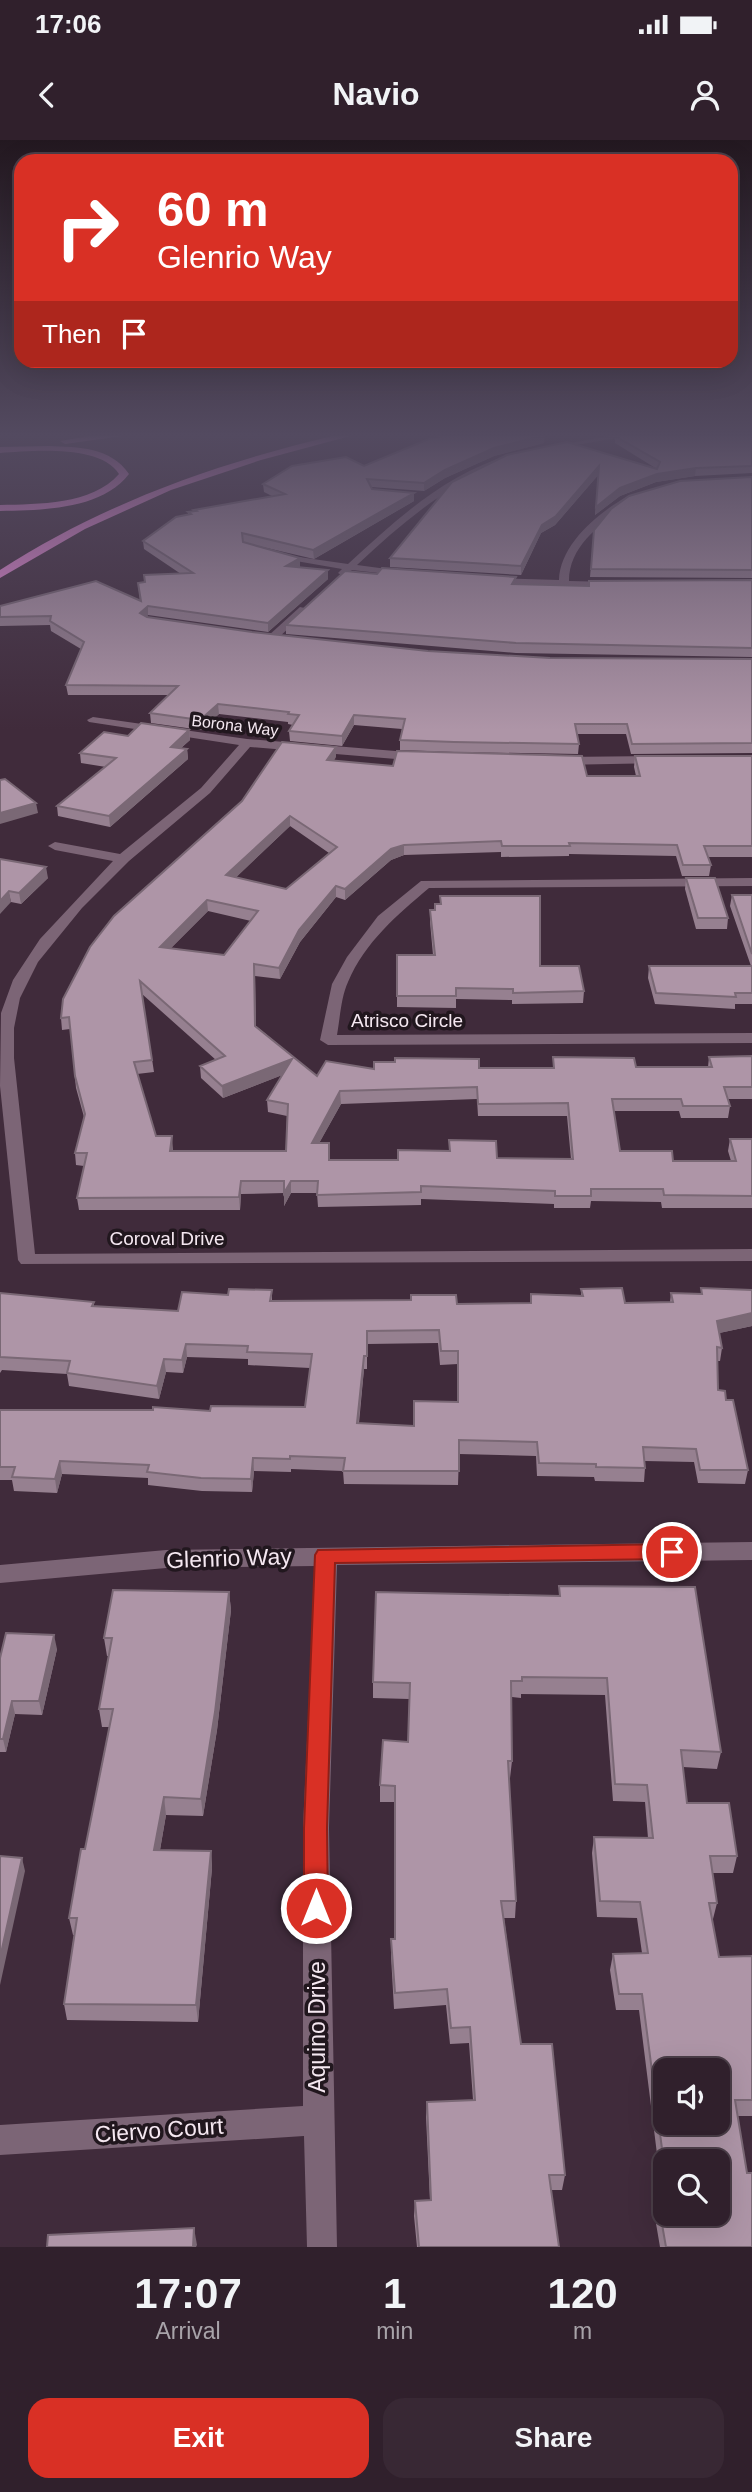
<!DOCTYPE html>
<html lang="en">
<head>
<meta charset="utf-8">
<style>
  :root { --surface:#30202c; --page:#382834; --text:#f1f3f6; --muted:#a8a3a9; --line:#4b3e48; --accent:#d93025 }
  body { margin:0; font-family:Helvetica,sans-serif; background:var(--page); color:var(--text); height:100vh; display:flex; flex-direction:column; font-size:26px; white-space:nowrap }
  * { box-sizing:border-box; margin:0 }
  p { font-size:23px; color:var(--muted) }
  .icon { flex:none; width:38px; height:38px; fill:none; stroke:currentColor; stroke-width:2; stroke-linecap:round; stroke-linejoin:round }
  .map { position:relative; height:2107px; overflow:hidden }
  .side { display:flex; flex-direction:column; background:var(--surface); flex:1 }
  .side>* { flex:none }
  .banner { position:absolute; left:14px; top:14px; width:724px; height:214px; border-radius:21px; box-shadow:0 7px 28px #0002,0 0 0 2px var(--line); background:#d93025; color:#fff; overflow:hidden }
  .fabs { position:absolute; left:653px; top:1918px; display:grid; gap:14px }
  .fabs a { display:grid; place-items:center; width:77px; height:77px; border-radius:14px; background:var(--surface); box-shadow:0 7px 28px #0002,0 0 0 2px var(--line); font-size:35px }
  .pin { position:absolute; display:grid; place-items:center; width:60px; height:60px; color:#fff; margin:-30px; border:4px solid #fff; border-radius:50%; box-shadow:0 2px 7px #0007 }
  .me { position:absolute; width:77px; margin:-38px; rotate:0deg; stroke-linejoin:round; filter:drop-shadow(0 0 5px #0008) }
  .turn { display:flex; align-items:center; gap:24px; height:147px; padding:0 28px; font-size:32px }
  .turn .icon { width:91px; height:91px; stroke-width:2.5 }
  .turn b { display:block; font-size:49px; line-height:60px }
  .then { display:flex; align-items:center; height:66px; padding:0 28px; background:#0003; gap:14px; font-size:26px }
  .eta { display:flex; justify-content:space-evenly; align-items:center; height:119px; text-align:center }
  .eta b { font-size:42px; font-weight:700; line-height:49px }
  .cta { display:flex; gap:14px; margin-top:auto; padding:14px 28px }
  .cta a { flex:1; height:80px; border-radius:21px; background:var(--accent); color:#fff; font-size:28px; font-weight:700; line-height:80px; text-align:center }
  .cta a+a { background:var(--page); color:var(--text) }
  .status { display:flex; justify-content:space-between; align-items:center; height:49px; padding:0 35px; background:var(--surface); direction:ltr }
  .status svg { height:19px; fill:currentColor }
  header { display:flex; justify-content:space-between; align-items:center; height:91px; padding:0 28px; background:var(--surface); font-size:32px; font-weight:700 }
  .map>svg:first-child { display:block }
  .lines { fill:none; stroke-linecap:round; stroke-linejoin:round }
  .minor { fill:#7c6576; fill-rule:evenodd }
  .motorway { fill:#f690e1; fill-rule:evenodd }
  .wall { fill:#968090; fill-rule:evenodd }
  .shaded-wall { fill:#7a6875 }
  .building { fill:#ae95a7; stroke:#7a6875; stroke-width:2; fill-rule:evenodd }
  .route { fill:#d93025; stroke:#8d1f18; stroke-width:2 }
  .labels { text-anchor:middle; stroke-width:7; stroke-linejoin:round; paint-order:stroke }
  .far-street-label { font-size:16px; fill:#f5e8f1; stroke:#21171e }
  .street-label { font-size:19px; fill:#f5e8f1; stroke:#21171e }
  .near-street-label { font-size:23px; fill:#f5e8f1; stroke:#21171e }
</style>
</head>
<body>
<div class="status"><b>17:06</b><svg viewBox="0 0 49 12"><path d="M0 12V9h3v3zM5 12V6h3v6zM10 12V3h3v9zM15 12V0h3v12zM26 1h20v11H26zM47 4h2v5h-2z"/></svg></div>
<header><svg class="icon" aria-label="back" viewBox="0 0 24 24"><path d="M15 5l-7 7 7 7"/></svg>Navio<svg class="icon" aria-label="person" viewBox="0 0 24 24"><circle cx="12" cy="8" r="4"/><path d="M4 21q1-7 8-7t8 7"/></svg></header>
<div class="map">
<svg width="752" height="2107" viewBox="0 0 752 2107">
  <rect width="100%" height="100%" fill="#402b3b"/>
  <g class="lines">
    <g class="minor">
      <path d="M615,295H634L547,310L543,308Z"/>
      <path d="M510,315L513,319C450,342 405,380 357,425L402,431L405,432V436L352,430L343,436L338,433L342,429L273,417L278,414L348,424C397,379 445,334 510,315Z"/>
      <path d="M628,356L635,358C609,380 569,401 569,441L612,442L615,443V447L493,444L488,441L493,438L559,440C560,404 599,372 628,356Z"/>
      <path d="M300,467L309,469L276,500H268V496Z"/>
      <path d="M93,577L247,599L420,613L426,617L420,621L250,607L210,653L129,721L82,768L38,822L20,858L14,888V918L35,1114L752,1109V1121L21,1124L18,1120L0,946L1,873L13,840L40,799L113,721L55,710L48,706L55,702L120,714L201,648L239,605L89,582L87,580Z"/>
      <path d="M658,616L664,620L662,623L560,625L554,621L560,617Z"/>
      <path d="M752,738V746L429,748C397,775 365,802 348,842C341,857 340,878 337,895L752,893V903L328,905L320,900L332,844L347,817L378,776L421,741Z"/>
      <path d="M752,1402V1420L337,1425L329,1688L337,2107H307L304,1996L0,2015V1985L303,1966V1688L315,1426L166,1428L0,1443V1425L166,1410Z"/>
    </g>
    <g class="motorway">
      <path d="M96,295H129L65,304L60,301Z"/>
      <path d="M337,295H354L261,320L171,350L85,389L0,438V430C104,363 217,323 337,295Z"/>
      <path d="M49,306C78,307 111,307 129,334C101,370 42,370 0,371V365C38,364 92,365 119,334C100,304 31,311 0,313V307Z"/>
    </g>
  </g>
  <g class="wall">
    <path d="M752,295V333L695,336L656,342L620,356L595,375L599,334L555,385L541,393L521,435L390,427V418L452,342L657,329L615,303V296Z"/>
    <path d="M544,303L494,316L445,338L424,351L371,347L372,349L414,361L314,419L245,403L300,427L328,430V439L268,492L148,475L146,477L252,492L428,511L550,518L752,519V613L631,614L626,594H577L579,604L578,614L454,612L400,610V600L402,589L354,585L342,606L290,601L289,591L293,585L288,584V582L219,574L201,590L151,583L150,573L168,555H68L66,545L81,509L51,491L50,485L0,486V466L140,461L138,443L145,442L144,435L181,434L144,409L143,401L188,374V372L194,371V370L272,356L264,352L263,344L364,326Z"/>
    <path d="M752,337V438L590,437L594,390Z"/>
    <path d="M377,434L515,444L589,446L752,440V517L516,513L286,494V485Z"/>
    <path d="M189,590L190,600L181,608L187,609L188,619L110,687L58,676L57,666L106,627L81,623L80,613L128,596Z"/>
    <path d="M635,616H752V717H708L711,725L709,736H682L676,716L569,714V716L501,717V712L404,715L391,720L345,760L336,757L300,802L280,839L255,836L256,886L317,936L374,929L553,928V917L636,927H708L709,917L752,916V959H728L730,966L728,978H681L679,971H614L620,1011L673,1021H731L728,1011L730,999H752V1068H662L661,1062L591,1061L590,1068H554V1064L421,1059V1065L318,1067L317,1053H291L284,1066V1053L241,1054L240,1070H79L77,1058L84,1026L76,1025L75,1013L84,977L76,948L70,889L62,890L61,878L336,617L333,621L393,626L587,636H636L634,627ZM290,686L329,713L286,749L236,737ZM208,771L251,781L224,815L171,808ZM142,854L216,920L200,926L201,938L223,958L282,935L267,960L268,972L287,976L286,1011H173V1009L156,996L137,934L154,932ZM477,959L478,976H567L571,1019L497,1018L449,1000V1011L398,1020H330L319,1003L341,964Z"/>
    <path d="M0,719L48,738L21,764L11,762Z"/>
    <path d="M686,738L728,778L727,789H696L685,749Z"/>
    <path d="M732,755H752V864H735V869L655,864L648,838L649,826H751L730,766Z"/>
    <path d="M440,756L540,826L584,851L583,863L512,864V860L456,859V868L397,867V815H433L430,782V770H435V764H440Z"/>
    <path d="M701,1148L752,1150V1186L719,1193L722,1208L720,1221H718V1250L726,1260L748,1330L745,1344L698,1343L694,1322L645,1321V1328L644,1342L595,1341L594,1337L537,1336L536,1316L459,1314L458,1345L344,1344L343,1331L291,1329V1332L254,1331L252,1352L202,1351L148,1345V1338L62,1334L57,1353L14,1351L12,1340H0V1270L210,1271L305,1267L310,1228L248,1225V1219L187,1217L183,1233L166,1232L159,1259L69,1246L67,1234L2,1230L0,1233V1153L94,1162V1166L178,1171L228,1155L272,1150V1161L457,1164L530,1163L531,1154L581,1155V1149L625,1163L670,1162L671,1153L701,1154ZM438,1203L440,1225L458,1224V1262L414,1286L359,1283L364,1229H367V1204Z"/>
    <path d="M559,1446L721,1612L717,1629L683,1627L687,1663L737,1716L733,1733H712L717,1763L713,1779H712L719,1817L752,1816V1976H737L752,2107H660L651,2054L654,2039L660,2038L639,1870H616L610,1830L613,1814L642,1813L637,1778L597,1777L592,1713L594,1697L648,1698L645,1662L613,1661L605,1555L521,1554V1558L512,1557V1621L510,1638H509L516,1761L515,1778H504L521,1904L565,2035L562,2050H551L559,2107H417L414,2076L415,2061L430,2060L426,1977L427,1962L473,1960L469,1903L450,1904L446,1865L394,1869L391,1816V1799H395V1662H380V1645L408,1602L409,1559L373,1558V1542L559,1456ZM665,2021L718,2074H665Z"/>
    <path d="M229,1452L231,1470L217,1590L203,1676L166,1675L160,1710L211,1711L212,1728L198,1882L67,1880L64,1864L74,1795H73L69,1778L85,1709L109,1587H102L99,1569L109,1516H107L104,1498Z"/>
    <path d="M57,1509L42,1575L15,1574L6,1612H0V1518Z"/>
  </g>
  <g class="shaded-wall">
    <path d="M545,295L544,303L494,316L445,338L424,351V343L445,330L494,308Z"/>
    <path d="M599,326V334L555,385L541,393L521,435V426L542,385Z"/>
    <path d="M696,328L695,336L656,342L620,356L595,375L596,367L620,348L657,334Z"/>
    <path d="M414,353V361L314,419L313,410Z"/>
    <path d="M300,418V427L286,426Z"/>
    <path d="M328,430V439L268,492V483Z"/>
    <path d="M148,466V475L141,482L140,473Z"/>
    <path d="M218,564L219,574L201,590L200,580Z"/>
    <path d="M354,575V585L342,606V596Z"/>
    <path d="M189,590L190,600L171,617V607Z"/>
    <path d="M336,607V617L328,631L327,620Z"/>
    <path d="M187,609L188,619L110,687L109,676Z"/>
    <path d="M36,663L38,673L0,684V673Z"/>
    <path d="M290,676V686L227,746L226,735Z"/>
    <path d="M404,705V715L391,720L345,760V749L391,709Z"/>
    <path d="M46,727L48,738L21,764L19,753Z"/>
    <path d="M336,746V757L300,802L280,839L279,828L299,790Z"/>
    <path d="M9,751L11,762L0,774V761Z"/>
    <path d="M207,760L208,771L161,818L160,807Z"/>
    <path d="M292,919L293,931L223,958L222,946Z"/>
    <path d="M340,951L341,964L312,1016V1003Z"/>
    <path d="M172,996L173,1009L171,1024L170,1011Z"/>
    <path d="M241,1041V1054L240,1070L239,1057Z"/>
    <path d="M291,1041V1053L284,1066V1053Z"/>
    <path d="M752,1173V1186L715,1194L717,1181Z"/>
    <path d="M186,1204L187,1217L183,1233L182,1220Z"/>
    <path d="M364,1216V1229L357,1296V1283Z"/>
    <path d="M164,1219L166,1232L159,1259L157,1246Z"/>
    <path d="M253,1318L254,1331L252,1352L251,1339Z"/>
    <path d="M60,1321L62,1334L57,1353L55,1339Z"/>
    <path d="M229,1452L231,1470L217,1590L203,1676L201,1659Z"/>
    <path d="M54,1495L57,1509L42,1575L39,1561Z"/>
    <path d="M12,1561L15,1574L6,1612L3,1599Z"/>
    <path d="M164,1657L166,1675L157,1727L154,1710Z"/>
    <path d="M211,1711L212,1728L198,1882L196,1865Z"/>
    <path d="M22,1718L25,1731L0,1845V1818Z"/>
    <path d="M194,2088L197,2105L196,2107H193Z"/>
  </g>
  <g class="building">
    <path d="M447,295H545L494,308L445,330L424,343L367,339L372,349L414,353L313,410L242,393L243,402L300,418L286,426L328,430L268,483L148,466L140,473L147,477L252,492L428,511L550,518L752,519V603L632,604L627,584H575L579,604L454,602L400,600L405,579L354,575L342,596L289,591L299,575L288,574L289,572L218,564L200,580L150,573L178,546L66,545L84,502L50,481L51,476L0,477V466L96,441L141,461L138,443L145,442L144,435L193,433L143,401L176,377L191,374L188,372L196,371L194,370L285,354L263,344L292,326L346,317L364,326L429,299Z"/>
    <path d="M617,295H752V326L696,328L657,334L620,348L596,367L599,326L556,376L542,385L521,426L390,418L452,342L507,315L567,302L657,329L660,322L615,296Z"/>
    <path d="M752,337V430L591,429L594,390L611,369L629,356L680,341Z"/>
    <path d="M382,428L516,437L512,444L589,446V441L752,440V508L516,503L286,485L345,431L377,434Z"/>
    <path d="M141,583L189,590L171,607L187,609L109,676L57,666L116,618L80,613L104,592L128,596Z"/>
    <path d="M282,602L336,607L327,620L393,626L397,611L582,616L587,636H640L635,616H752V706H704L711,725H683L677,705L569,703L570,706H502L501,701L404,705L391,709L345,749L336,746L299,790L279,828L254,824L255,886L317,936L326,921L374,929V922H395V918L479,919V928H554L553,917L634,918L636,927H712L709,917L752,916V947H724L730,966H683L681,959H612L620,1011H672L673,1021H736L730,999H752V1056L664,1055L663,1049H591V1056H555V1051L421,1046V1052L317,1055L318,1041H291L284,1053V1041H241L239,1057L77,1058L87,1013H75L85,974L75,936L69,877L61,878L63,859L90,807L114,776L242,661ZM290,676L337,707L286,749L226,735ZM207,760L258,771L224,815L160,807ZM140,841L225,916L200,926L222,946L292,919L267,960L288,964L286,1011H170L172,996H156L134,922L152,920ZM477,947L478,964L568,963L573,1019L497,1018L496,1001L449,1000L450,1011L398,1010V1020H329V1003H312L340,951Z"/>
    <path d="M5,639L36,663L0,673V640Z"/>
    <path d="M0,719L46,727L19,753L9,751L0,761Z"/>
    <path d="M686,738H715L728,778H698Z"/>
    <path d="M732,755H752V814Z"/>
    <path d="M440,756H540V826H579L584,851L513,853V849L456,848V856H397V815H435L430,770H435V764H441Z"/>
    <path d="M649,826H752V853H735L736,857L656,853Z"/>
    <path d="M622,1148L625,1163L673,1162L671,1153L702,1154L701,1148L752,1150V1173L717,1181L722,1208L717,1207L718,1250L725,1251L726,1260H733L748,1330H700L696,1309L643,1307L645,1328L596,1327V1324L539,1323L537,1302L459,1300V1331H343L345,1318L290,1316V1319L253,1318L251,1339L201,1338L147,1332L149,1325L60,1321L55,1339L12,1337L15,1327H0V1270H153V1267L210,1271L211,1266L305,1267L312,1214L247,1212L248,1206L186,1204L182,1220L164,1219L157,1246L67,1233L70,1221L0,1217V1153L94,1162L92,1166L178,1171L182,1152L228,1155L229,1149L272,1150L270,1161L411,1160V1155H456L457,1164L531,1163V1154L583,1156L581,1149ZM439,1190L441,1211H458V1262L414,1261V1286L357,1283L364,1216H367V1191Z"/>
    <path d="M559,1446L695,1447L721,1612L681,1610L687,1663H729L737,1716H710L717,1763H709L719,1817L752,1816V1960H735L747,2033H752V2107H666L654,2039L665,2038V2074H718V2021H665V2032L642,1854H619L613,1814L648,1813L640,1762L600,1761L594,1697L653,1698L647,1645L615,1644L607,1538L522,1537V1541H511L512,1621H508L516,1761H501L521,1904H552L565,2035H549L559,2107H419L415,2061L431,2060L427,1962L475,1960L470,1887L451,1888L447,1849L395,1853L391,1799H395V1646L380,1645L383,1600L408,1602L410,1543L373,1542L376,1452L560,1456ZM665,1930H718V1983H665Z"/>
    <path d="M113,1450L229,1452L215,1572L201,1659L164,1657L154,1710L211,1711L196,1865L64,1864L77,1778H69L81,1709H85L113,1569H99L112,1498H104Z"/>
    <path d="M6,1493L54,1495L39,1561H12L3,1599H0V1518Z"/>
    <path d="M0,1716L22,1718L0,1818Z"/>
    <path d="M194,2088L193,2107H47L48,2095Z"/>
  </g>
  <linearGradient id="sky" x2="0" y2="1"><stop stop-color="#231820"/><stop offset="0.5" stop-color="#534a60"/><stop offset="1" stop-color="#534a60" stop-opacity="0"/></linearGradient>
  <rect width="752" height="590" fill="url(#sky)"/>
  <path class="route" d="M672,1404L679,1406L682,1412L679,1417L672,1419L335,1423L327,1688L328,1768L325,1775L316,1779L308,1775L304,1768V1688L315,1415L318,1410Z"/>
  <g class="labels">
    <g class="far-street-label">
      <text transform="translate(235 585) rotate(7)" y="6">Borona Way</text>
    </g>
    <g class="street-label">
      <text x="407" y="887">Atrisco Circle</text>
      <text x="167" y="1105">Coroval Drive</text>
    </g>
    <g class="near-street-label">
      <text transform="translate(229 1418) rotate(-2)" y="8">Glenrio Way</text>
      <text transform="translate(317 1887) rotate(-90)" y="8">Aquino Drive</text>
      <text transform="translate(159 1990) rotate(-4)" y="8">Ciervo Court</text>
    </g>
  </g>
</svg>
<div class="fabs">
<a><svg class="icon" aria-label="sound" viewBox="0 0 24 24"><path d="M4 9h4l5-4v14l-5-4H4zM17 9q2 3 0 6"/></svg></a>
<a><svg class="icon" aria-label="search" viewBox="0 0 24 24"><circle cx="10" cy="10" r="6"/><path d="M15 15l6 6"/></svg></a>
</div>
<div class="pin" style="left:672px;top:1412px;background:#d93025"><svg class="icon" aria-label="arrive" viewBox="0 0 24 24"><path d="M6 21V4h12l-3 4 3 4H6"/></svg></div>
<svg class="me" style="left:316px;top:1768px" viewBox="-20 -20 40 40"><circle r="17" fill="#d93025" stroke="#fff" stroke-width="3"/><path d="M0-11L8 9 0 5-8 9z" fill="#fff"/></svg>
<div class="banner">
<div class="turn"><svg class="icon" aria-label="right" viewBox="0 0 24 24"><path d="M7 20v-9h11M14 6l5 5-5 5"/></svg><div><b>60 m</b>Glenrio Way</div></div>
<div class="then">Then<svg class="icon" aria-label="arrive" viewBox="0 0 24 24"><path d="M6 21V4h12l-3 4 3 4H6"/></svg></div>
</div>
</div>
<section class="side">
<div class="eta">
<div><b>17:07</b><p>Arrival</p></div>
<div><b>1</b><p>min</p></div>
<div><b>120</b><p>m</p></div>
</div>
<div class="cta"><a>Exit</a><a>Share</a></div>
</section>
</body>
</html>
